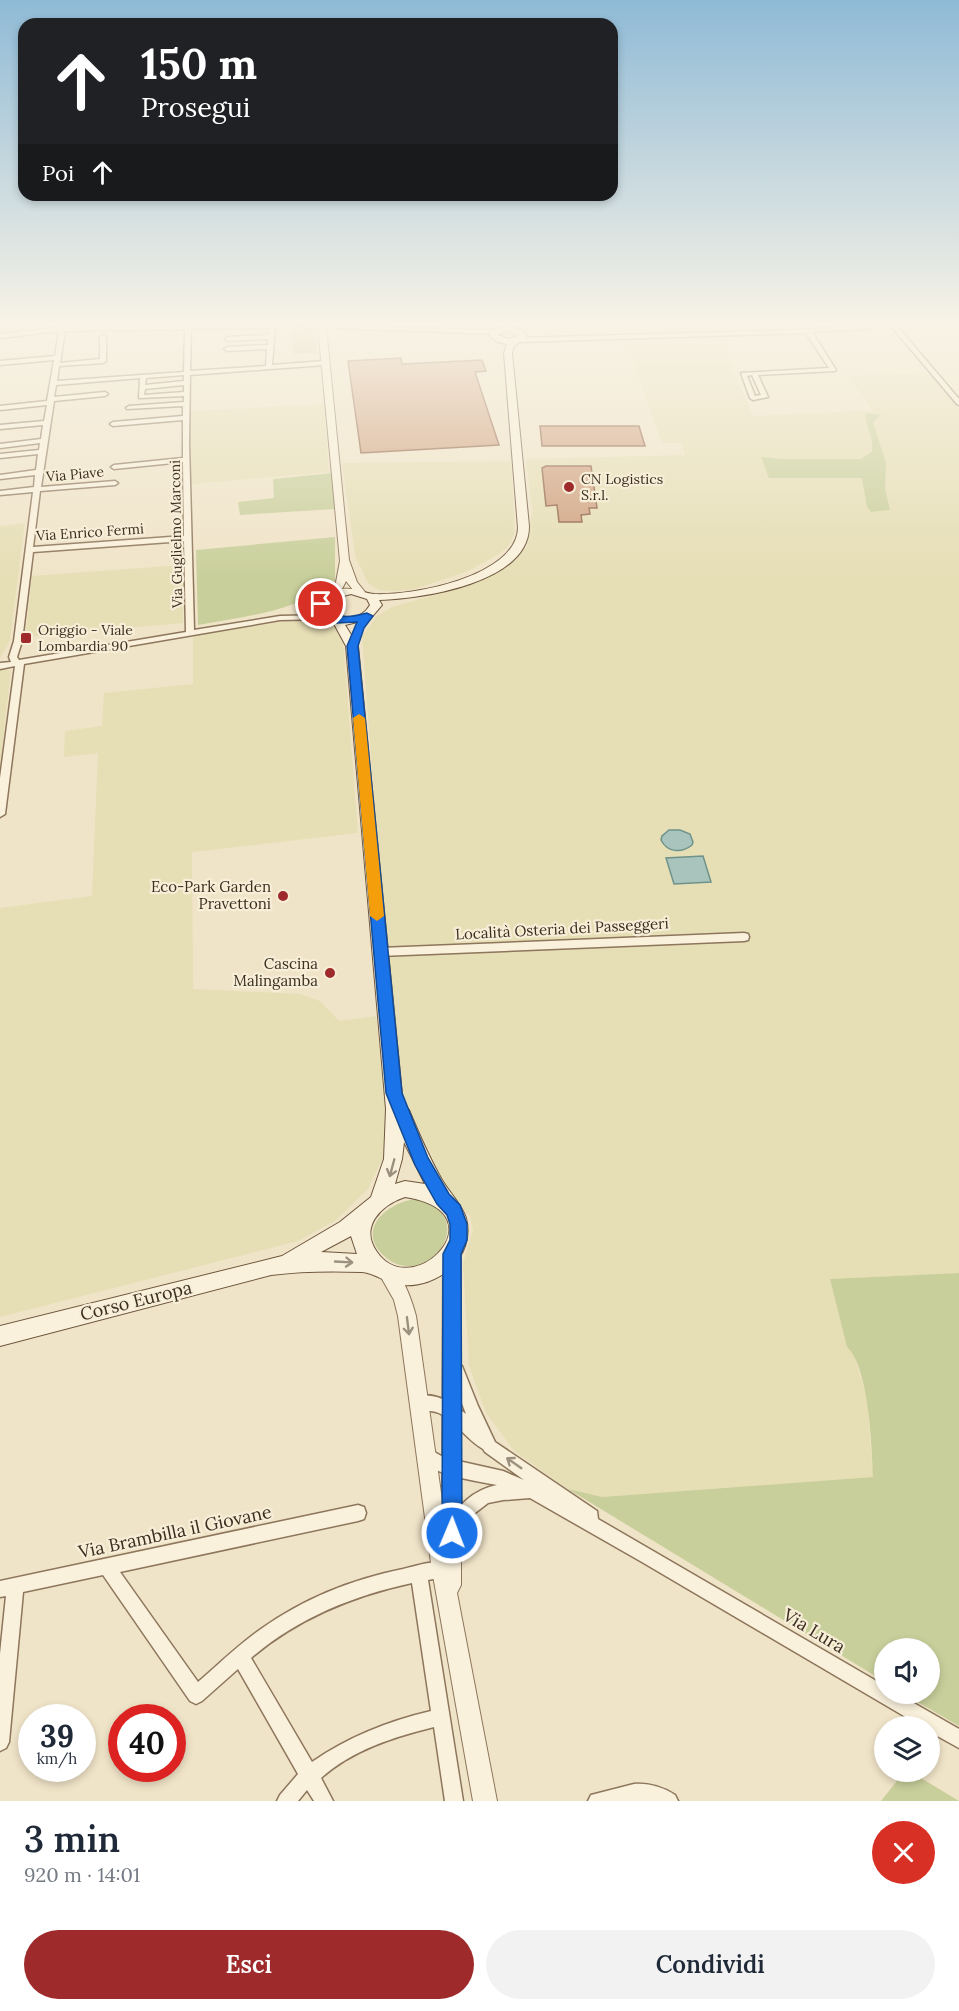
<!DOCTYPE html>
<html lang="it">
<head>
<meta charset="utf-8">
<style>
  :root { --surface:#fff; --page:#f2f2f3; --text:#1f2937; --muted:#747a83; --accent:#9e2a2b }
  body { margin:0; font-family:Lora,serif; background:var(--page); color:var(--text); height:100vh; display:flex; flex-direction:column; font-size:22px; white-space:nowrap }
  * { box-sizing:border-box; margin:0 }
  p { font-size:20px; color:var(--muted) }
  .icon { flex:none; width:33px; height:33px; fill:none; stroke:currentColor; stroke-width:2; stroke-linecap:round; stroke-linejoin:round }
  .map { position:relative; height:1801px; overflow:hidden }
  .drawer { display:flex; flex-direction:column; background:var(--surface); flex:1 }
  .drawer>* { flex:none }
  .banner { position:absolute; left:18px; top:18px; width:600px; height:183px; border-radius:18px; box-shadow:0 3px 9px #0003; background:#202124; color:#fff; overflow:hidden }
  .controls { position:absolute; left:874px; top:1638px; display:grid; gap:12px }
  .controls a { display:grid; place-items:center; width:66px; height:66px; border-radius:50%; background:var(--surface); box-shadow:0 3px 9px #0003; font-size:30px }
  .speed { position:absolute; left:18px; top:1704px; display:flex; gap:12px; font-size:30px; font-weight:700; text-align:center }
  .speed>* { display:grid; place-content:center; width:78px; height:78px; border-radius:50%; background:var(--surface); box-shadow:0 3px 9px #0003; line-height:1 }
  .speed small { font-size:15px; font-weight:400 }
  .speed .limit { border:9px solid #d22; background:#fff; color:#111 }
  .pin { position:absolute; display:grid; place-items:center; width:51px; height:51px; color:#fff; margin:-26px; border:3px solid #fff; border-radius:50%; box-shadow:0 2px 6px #0007 }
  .me { position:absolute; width:66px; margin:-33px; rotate:1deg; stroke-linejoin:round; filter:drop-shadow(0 0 4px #0008) }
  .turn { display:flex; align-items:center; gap:21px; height:126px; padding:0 24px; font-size:27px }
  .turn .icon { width:78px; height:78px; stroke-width:2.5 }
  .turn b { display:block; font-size:42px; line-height:51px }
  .then { display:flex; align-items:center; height:57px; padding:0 24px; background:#0003; gap:12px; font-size:22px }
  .round { display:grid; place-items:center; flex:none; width:63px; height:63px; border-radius:32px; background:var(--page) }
  .overview { display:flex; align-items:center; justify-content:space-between; height:102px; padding:0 24px }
  h1 { font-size:36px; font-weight:600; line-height:45px }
  .cta { display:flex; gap:12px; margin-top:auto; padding:12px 24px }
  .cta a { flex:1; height:69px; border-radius:36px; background:var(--accent); color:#fff; font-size:24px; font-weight:600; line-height:69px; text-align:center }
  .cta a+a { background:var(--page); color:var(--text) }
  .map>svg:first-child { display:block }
  .farmland { fill:#e6deb5 }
  .green { fill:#c9cf9b }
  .water { fill:#a9c4bc; stroke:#6f938a; stroke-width:1.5 }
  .building { fill:#cf9f7d; stroke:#8d5f41; stroke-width:1.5 }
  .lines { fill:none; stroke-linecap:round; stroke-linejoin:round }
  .minor-casing { stroke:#8d765c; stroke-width:3 }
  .tertiary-casing { stroke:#8d765c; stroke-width:2 }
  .secondary-casing { stroke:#6f573f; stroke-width:2 }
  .minor { fill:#faf1dc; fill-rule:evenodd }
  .tertiary { fill:#faf1dc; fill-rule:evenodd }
  .secondary { fill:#faf1dc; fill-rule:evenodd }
  .oneway { stroke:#9c907e }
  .route { fill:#1a73e8; stroke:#114b97; stroke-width:1.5 }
  .slow { fill:#f59e0b }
  .poi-dot { fill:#9e2a2b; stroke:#f7eed8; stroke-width:2 }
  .labels { text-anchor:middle; stroke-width:4.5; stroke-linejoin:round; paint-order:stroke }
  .far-street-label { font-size:14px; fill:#3d2e20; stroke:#f7eed8 }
  .far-poi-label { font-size:14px; fill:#3d2e20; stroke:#f7eed8; text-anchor:start }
  .poi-label { font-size:15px; fill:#3d2e20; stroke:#f7eed8; text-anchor:end }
  .street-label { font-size:15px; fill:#3d2e20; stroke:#f7eed8 }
  .near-street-label { font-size:18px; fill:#3d2e20; stroke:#f7eed8 }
</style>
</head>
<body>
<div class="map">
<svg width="959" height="1801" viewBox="0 0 959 1801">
  <rect width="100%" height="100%" fill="#f0e4c8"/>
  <g class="farmland">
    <path d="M517,326H606L610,335L552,336L540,335Z"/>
    <path d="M720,336L753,416L873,410L847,376L927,373L959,406V1273L830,1279L867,1397L873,1477L602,1497L568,1489L514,1451L486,1413L469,1366L463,1263L473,1230L470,1216L457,1203L444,1182L404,1097L387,973L362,636L377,616L392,607L476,583L513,560L527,547L532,510L526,459L685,455L681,443H662L625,339Z"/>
    <path d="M324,404L329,472L191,484L189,411Z"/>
    <path d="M511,461L515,532L510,544L501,553L468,571L415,589L397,591L379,590L368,583L355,556L342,463Z"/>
    <path d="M25,523L10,640L0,658V526Z"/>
    <path d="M183,565V623L25,637L32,576Z"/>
    <path d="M294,620H324L334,625L343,639L358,833L192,852L193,989L300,994L320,1001L339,1021L376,1016L385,1102V1153L368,1189L336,1220L298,1241L0,1317V908L92,896L98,753L64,757L65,731L102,726L104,693L193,684V636Z"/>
    <path d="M0,670H11L0,766Z"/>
  </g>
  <g class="green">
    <path d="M291,329H315L317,353L293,354Z"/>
    <path d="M865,413L881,415L873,422L886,463L885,489L890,510L871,512L867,507L862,478H769L761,457L783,459H860L872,452C874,437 866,428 865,413Z"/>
    <path d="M332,473L335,509L240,515L238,502L274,498L273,479Z"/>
    <path d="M335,537V584C289,612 250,616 198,625L196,550Z"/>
    <path d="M416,1199C485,1216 424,1295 383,1255C356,1229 388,1202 416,1199Z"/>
    <path d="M959,1273V1726L904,1694H930V1648H885V1682L568,1489L602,1497L873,1477C872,1447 869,1367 847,1347L830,1279Z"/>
    <path d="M904,1772H911L959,1801H881Z"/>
  </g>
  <g class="water">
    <path d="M669,830H680L690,834L693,842L692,845C681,854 667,852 661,840L662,836Z"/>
    <path d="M703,856L711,882L674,884L666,858Z"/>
  </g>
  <g class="building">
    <path d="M401,358L402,364L482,360L486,371L475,372L499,445L361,453L348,361Z"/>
    <path d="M540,426H639L645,446H542Z"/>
    <path d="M546,466H591L597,508H589L590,514L581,515L582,522H559L557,505L546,506L542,468Z"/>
  </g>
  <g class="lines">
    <defs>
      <g id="minor">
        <path d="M152,326H268L265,328L191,329L190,371L266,366L267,349L227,351L224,349L227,347L268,345V339L228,341L225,339L228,337L268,335L269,326H275L272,365L325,361L328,363L325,365L190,375L189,443L194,630L280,616L327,615L331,617L327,619L280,620L24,664L5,814L0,817V778L15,666L0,669V663L11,662L9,657L14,641L33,492L0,495V491L34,487L35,475L0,479V475L36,470L38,454L0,458V454L39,450L40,443L0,448V444L41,439L43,425L0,429V425L44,421L47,405L0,410V406L47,401L54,360L0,365V361L55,356L59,331L0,338V334L62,327ZM185,329L184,372L57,381L59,366L103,363L106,361V337L103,335L100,337V359L60,363L65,331ZM184,375V381L145,385L146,378ZM140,378L139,398L184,396V402L129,406L126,408L127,409L183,406V416L113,422L110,424L113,426L183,420V458L114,465L111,467L114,469L183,462L184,536L33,547L40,491L115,485L118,483L115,481L41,487L54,401L105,396L108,394L105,392L54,397L56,385ZM184,385V392L144,395L145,389ZM184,541L186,632L19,660L17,657L22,641L33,552Z"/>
        <path d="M298,326H319L325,328L322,330Z"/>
        <path d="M330,326L495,330L498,332L495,334L333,328Z"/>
        <path d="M853,326H879L876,328L812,332L836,370L835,371L758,375L768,397L753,400L750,398L741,373L829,368L806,333L519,342L516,340L519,338L793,330ZM752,375L761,395L755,396L747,376Z"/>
        <path d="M891,326H897L959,399V405L957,404Z"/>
        <path d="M744,933L748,934L749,937L748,940L744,941L380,956L376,955L375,952L376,949L380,948Z"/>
        <path d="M457,1364L462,1366L478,1406L495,1442L597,1511L598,1519L885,1686V1694H898L959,1729V1748L930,1732V1726H921L642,1562L530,1498L503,1500L488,1503L475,1513L461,1534L455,1536L449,1534L447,1528C456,1506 473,1490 497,1485C478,1481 427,1475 419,1456L422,1451L427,1448L445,1458L503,1471L524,1480L485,1452L483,1449C467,1440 457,1423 441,1414C432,1409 422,1412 413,1408L411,1403L413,1398C432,1390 452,1402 466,1414L450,1371L452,1366Z"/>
        <path d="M358,1505L364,1507L366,1513L364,1519L358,1521L120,1572L198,1682C218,1665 238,1645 261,1629C303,1599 353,1579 403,1569C416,1566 435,1559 448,1564L450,1570L448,1576L428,1580L463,1801H445L434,1727C394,1737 352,1750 321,1778L333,1801H314L307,1790L298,1801H277L280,1795L298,1774L238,1669L202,1701L196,1704L190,1701L103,1575L23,1592L9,1742L6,1748L0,1751V1654L6,1596L0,1597V1581ZM412,1583L431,1711C388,1721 348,1737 312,1762L251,1658C298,1618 352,1596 412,1583Z"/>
        <path d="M634,1784C650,1783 662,1787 675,1795L678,1801H588L591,1795Z"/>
      </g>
      <g id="tertiary">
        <path d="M318,326H326L349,560L357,582L365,592L360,595L356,594L346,581L339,595L335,596L330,593L336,582L340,561Z"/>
        <path d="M452,1246L458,1248L461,1254V1585L457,1593L497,1801H473L432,1570L398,1316L394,1300L378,1272L381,1266L387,1264C402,1270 412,1301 416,1316L442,1500L443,1254L446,1248Z"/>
      </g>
      <path id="secondary" d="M507,327L521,329L528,336L514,346L512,353L529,526C530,583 421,599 379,600L382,605L370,619L345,625L358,646L403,1104L409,1110C419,1134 429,1157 442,1180C449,1192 462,1205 466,1218C476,1257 438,1289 400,1285C386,1283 375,1273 362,1272C331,1271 302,1271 271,1275L0,1346V1326L282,1256L340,1222L371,1197L384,1159L386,1109L346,646L333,622L321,617L314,609C319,596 329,591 342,589C354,587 362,593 374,594C412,596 516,577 518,528L504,353L507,344L497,342L489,335L494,329ZM507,331L519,336L508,339L498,335ZM351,594L367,599L370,605C361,621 338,622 326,609L332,599ZM404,1142L425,1184L405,1181L395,1184L402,1159ZM405,1197C503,1212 413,1304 377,1252C359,1227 381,1205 405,1197ZM351,1236L357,1254L321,1252Z"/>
    </defs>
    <use href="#minor" class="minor-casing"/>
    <use href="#tertiary" class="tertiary-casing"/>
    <use href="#secondary" class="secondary-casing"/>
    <use href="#minor" class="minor"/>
    <use href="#tertiary" class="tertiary"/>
    <use href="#secondary" class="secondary"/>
  </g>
  <defs><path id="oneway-shaft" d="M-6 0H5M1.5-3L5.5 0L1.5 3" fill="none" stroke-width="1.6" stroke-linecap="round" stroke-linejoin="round" transform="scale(1.5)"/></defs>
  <g class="oneway">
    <use href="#oneway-shaft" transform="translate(392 1168) rotate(105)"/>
    <use href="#oneway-shaft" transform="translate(344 1262) rotate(3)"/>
    <use href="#oneway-shaft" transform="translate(408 1326) rotate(83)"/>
    <use href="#oneway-shaft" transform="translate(514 1463) rotate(-145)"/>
  </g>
  <linearGradient id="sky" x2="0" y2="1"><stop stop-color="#8fbad6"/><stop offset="0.56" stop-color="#f8f3e6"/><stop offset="1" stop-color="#f8f3e6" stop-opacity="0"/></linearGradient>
  <rect width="959" height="578" fill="url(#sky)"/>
  <path class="route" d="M321,601L326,604L327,611C342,619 352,617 367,613L373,616L364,628L358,646L402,1093L428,1158L449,1194L460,1205L467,1224V1240L461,1254L462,1533L459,1541L452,1544L445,1541L442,1533L443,1254L450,1240V1224L447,1215L437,1204L415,1165L386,1093L347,646L357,622L337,623L319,615L316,604Z"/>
  <path class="slow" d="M359,714L365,718L384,916L377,921L370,916L353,718Z"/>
  <g class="poi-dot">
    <circle cx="569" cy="487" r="6"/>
    <rect x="20" y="632" width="12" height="12" rx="3"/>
    <circle cx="283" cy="896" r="6"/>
    <circle cx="330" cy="973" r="6"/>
  </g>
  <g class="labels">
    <g class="far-street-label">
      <text transform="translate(75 474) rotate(-5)" y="5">Via Piave</text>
      <text transform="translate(90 532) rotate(-4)" y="5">Via Enrico Fermi</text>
      <text transform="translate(176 534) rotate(-91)" y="5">Via Guglielmo Marconi</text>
    </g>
    <g class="far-poi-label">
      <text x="581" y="484">CN Logistics<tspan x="581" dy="16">S.r.l.</tspan></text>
      <text x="38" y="635">Origgio - Viale<tspan x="38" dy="16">Lombardia 90</tspan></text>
    </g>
    <g class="poi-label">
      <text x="271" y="892">Eco-Park Garden<tspan x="271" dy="17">Pravettoni</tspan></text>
      <text x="318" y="969">Cascina<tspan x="318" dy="17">Malingamba</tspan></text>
    </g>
    <g class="street-label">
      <text transform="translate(562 929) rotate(-3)" y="5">Località Osteria dei Passeggeri</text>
    </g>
    <g class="near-street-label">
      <text transform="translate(136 1301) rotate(-14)" y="6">Corso Europa</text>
      <text transform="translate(175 1532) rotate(-12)" y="6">Via Brambilla il Giovane</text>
      <text transform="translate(814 1631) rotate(31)" y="6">Via Lura</text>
    </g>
  </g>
</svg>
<div class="controls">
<a><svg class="icon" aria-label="sound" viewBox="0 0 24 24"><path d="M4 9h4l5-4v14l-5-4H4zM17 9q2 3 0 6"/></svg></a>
<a><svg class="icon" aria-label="layers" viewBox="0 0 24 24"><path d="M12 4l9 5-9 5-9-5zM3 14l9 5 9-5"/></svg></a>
</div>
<div class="speed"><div>39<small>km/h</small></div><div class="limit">40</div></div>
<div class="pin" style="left:321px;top:604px;background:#d93025"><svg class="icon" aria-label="arrive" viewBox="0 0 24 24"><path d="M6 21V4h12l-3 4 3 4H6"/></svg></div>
<svg class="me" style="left:452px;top:1533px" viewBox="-20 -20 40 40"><circle r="17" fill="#1a73e8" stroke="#fff" stroke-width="3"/><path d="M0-11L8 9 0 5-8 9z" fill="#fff"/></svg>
<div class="banner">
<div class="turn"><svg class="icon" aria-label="ahead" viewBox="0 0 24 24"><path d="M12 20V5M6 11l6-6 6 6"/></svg><div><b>150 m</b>Prosegui</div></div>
<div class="then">Poi<svg class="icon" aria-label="ahead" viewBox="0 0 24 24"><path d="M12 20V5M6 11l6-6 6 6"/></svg></div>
</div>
</div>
<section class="drawer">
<div class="overview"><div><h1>3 min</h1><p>920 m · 14:01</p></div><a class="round" style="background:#d93025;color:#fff"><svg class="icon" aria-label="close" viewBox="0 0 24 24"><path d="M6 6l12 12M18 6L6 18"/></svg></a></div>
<div class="cta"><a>Esci</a><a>Condividi</a></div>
</section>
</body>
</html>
